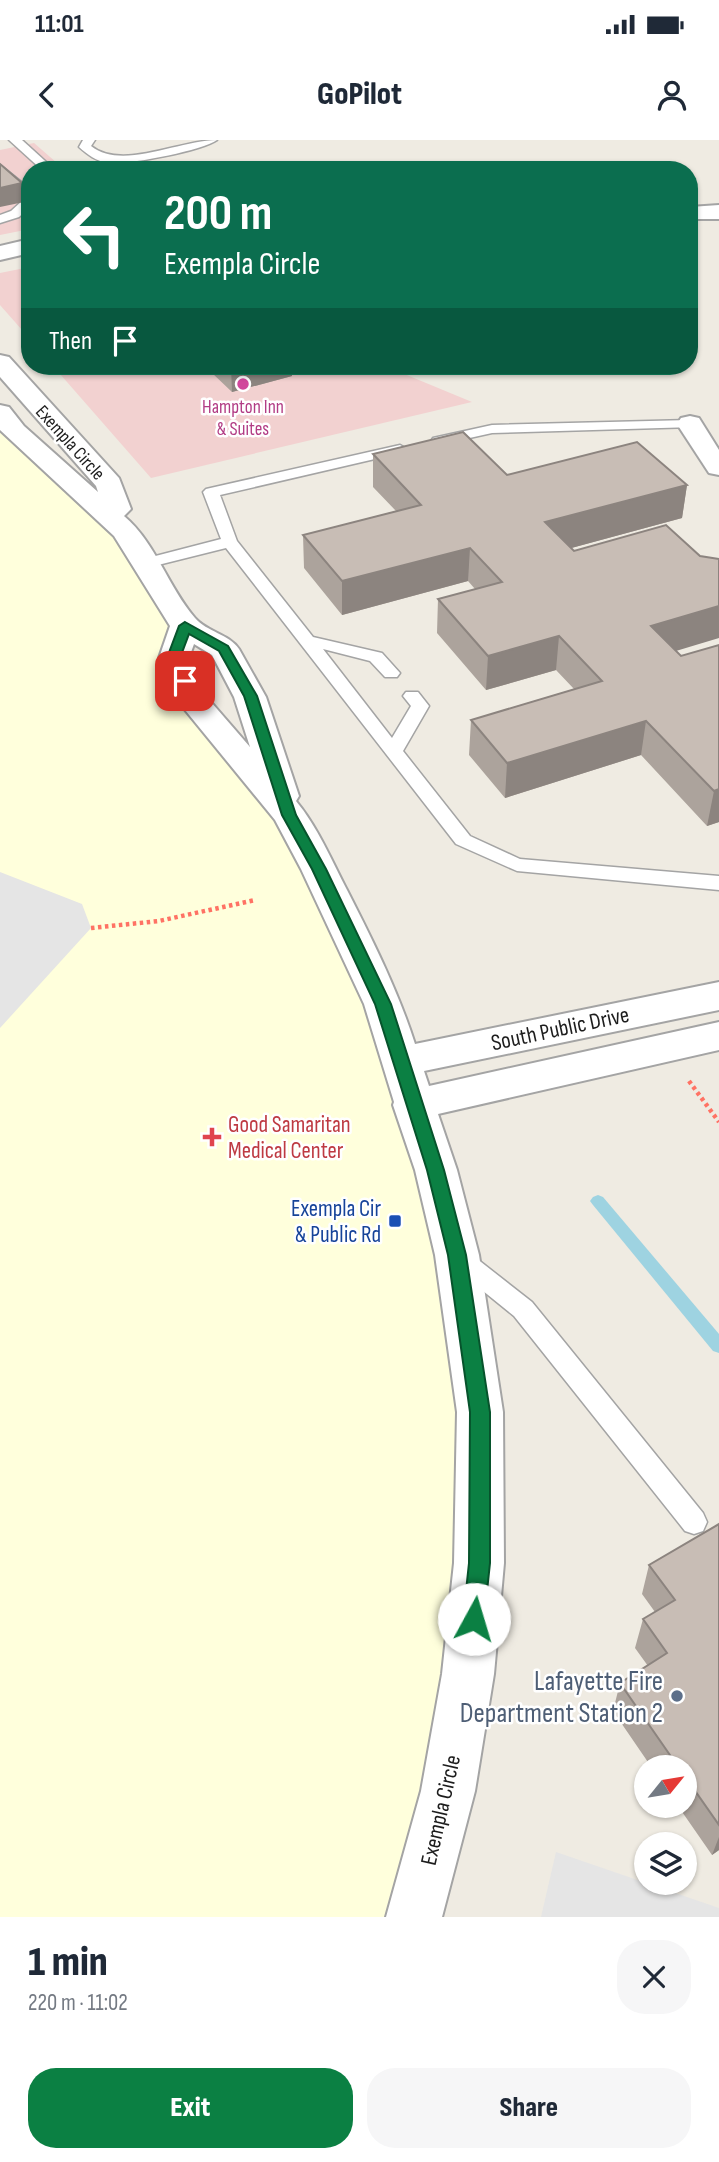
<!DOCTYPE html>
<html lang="en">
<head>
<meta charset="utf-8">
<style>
  :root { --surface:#fff; --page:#f6f6f7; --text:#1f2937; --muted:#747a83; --accent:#0b8043 }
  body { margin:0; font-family:"Sofia Sans Condensed",sans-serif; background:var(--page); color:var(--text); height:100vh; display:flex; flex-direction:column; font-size:26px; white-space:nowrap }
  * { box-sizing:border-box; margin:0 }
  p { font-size:23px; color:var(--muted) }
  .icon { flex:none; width:38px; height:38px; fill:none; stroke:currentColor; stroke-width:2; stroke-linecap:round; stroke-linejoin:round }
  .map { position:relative; height:1777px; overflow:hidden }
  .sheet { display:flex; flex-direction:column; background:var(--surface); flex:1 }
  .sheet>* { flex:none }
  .hud { position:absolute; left:21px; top:21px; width:677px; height:214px; border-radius:28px; box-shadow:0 2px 5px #0004; background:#0b6e4f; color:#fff; overflow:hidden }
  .needle { width:46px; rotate:60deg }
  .buttons { position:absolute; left:634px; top:1615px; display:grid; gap:14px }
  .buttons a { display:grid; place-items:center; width:63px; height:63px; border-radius:50%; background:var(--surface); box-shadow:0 2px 5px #0004; font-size:35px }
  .pin { position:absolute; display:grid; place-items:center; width:60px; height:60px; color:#fff; margin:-30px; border-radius:14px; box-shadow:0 4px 10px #0006 }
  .me { position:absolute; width:77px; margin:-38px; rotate:6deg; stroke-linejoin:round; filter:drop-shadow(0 0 5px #0008) }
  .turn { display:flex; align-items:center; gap:24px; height:147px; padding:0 28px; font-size:32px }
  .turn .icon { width:91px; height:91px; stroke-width:2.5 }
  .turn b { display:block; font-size:49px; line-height:60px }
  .then { display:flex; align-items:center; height:66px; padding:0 28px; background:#0003; gap:14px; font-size:26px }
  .round { display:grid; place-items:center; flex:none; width:74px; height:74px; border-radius:28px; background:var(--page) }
  .overview { display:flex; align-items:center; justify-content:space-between; height:119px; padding:0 28px }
  h1 { font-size:42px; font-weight:800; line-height:52px }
  .button { display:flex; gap:14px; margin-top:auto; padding:14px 28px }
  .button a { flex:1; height:80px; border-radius:28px; background:var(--accent); color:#fff; font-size:28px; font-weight:800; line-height:80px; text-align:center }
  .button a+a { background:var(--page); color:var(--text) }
  .status { display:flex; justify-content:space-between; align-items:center; height:49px; padding:0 35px; background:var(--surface); direction:ltr }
  .status svg { height:19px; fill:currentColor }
  header { display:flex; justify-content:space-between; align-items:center; height:91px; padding:0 28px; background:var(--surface); font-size:32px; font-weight:800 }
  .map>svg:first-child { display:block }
  .commercial { fill:#f2d1d0 }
  .education { fill:#ffffdc }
  .parking { fill:#e5e5e5 }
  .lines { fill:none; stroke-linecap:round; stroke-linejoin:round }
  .stream { fill:#9ed3e1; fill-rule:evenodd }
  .lane-casing { stroke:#a4a4a4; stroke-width:3 }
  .street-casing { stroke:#a4a4a4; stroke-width:4 }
  .path { stroke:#ff7264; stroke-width:4.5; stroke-dasharray:3.5 3.5; stroke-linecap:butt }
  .lane { fill:#fff; fill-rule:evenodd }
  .street { fill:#fff; fill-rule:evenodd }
  .wall { fill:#aca39c }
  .shaded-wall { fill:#8c847f }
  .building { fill:#c8bdb5; stroke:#8c847f; stroke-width:2 }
  .route { fill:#0b8043; stroke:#07532c; stroke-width:2 }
  .hotel-dot { fill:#d1479c; stroke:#fff; stroke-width:2.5 }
  .health-dot { fill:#e0444e; stroke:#fff; stroke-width:2.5 }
  .transit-dot { fill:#1a4fb4; stroke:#fff; stroke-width:2.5 }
  .service-dot { fill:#5c6f8a; stroke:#fff; stroke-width:2.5 }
  .labels { text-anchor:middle; stroke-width:5; stroke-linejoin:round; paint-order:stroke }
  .far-hotel-label { font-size:19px; fill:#b23c85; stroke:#fff }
  .far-street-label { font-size:19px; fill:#1d1d1d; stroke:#fff }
  .street-label { font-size:23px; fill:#1d1d1d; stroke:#fff }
  .health-label { font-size:23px; fill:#be3a42; stroke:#fff; text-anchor:start }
  .transit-label { font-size:23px; fill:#164399; stroke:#fff; text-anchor:end }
  .near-service-label { font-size:28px; fill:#4e5e75; stroke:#fff; text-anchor:end }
</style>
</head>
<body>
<div class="status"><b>11:01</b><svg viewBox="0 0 49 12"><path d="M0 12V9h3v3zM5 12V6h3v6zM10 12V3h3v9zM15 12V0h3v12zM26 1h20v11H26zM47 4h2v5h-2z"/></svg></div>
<header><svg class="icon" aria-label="back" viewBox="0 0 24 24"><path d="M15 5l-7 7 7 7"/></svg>GoPilot<svg class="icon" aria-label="person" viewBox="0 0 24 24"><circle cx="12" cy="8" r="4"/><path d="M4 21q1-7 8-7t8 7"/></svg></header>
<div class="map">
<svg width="719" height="1777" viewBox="0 0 719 1777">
  <rect width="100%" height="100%" fill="#efebe2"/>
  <g class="commercial">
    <path d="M34,3L65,30H30V89L0,95V10Z"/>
    <path d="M30,127V199L0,165V133Z"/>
    <path d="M53,226H385L472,262L151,338Z"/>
  </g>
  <path class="education" d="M0,273L125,391L185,486L174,518L289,675L400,922L480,1272L414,1777H0Z"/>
  <g class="parking">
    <path d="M0,732L82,764L91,788L0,888Z"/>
    <path d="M556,1712L719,1768V1777H541Z"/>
  </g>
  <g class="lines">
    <path class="stream" d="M598,1055L603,1057L719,1194V1213L713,1211L593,1065L590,1061L593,1057Z"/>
    <defs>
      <g id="lane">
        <path d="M9,0H22L55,30H42Z"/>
        <path d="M83,0H95L91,6C122,31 179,0 217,0C201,11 128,25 108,23C96,21 88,15 79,7Z"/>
        <path d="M0,25L30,49V67L19,77L0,83V75L11,71L22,61L21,54L0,34Z"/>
        <path d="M690,280L695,281V287L492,293L438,305L431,301L433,298L492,285Z"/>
        <path d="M400,305L407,309L405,312L220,355L237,401L313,497L382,513L400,533L397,537H385L370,521L323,509L392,598L411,566L403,556L406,552H418L429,566L403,611L470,696L520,719L719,736V750L517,731L456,704L226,408L146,428L138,423L140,420L221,399L203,352L206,349Z"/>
        <path d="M459,1108L467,1111L532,1162L703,1373L707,1382L703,1391L694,1394L685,1391L514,1176L451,1125L447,1118L451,1111Z"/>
      </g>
      <g id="street">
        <path d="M719,65V79H690V67Z"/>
        <path d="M30,99V113L0,120V106Z"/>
        <path d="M0,215L9,217L119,338L131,369L124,376C156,403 168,447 195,478C207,492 229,494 239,509L266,557L299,656L296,661C317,686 332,721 347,750C373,801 398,851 415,904L719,842V870L424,931L429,946L719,882V910L438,974L457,1030L479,1115L503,1272L504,1423L494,1534L475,1651L442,1777H386L421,1651L442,1534L454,1423L457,1272L435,1115L415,1030L393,965L394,962L364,864L301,729L275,680L181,565L159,518L170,486L114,396L0,290V265L9,267L24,286L98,352L96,346L0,237ZM194,504L212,515L234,557L250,607L211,562L189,518Z"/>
        <path d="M690,276L699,278L719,310V335L709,333L677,284L681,278Z"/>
      </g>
    </defs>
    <use href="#lane" class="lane-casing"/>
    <use href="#street" class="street-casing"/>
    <g class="path">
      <path d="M91,788L159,781L255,760"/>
      <path d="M689,941L719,982"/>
    </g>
    <use href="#lane" class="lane"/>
    <use href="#street" class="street"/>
  </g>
  <g class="wall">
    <path d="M198,226H292V236L232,252L212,233L207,234Z"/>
    <path d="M373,314L507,335L687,345L682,378L571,408L681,516L719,505V682L707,686L641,615L505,658L469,615L471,580L574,549L556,530L486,550L437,493L438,459L475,449L468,441L342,475L304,428L303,395L396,371L373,347Z"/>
    <path d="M719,1384V1710L712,1715L678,1666H684V1628H652L613,1571L620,1543L648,1526L635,1508L643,1479L655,1472L642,1454L649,1425Z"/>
  </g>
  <g class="shaded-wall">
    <path d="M22,43L24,62L0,67V48Z"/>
    <path d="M207,226H212V233L207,234Z"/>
    <path d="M231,226H292V236L232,252Z"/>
    <path d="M687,345L682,378L542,416L545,382Z"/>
    <path d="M470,408L468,441L342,475V441Z"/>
    <path d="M719,466V498L646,520L651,486Z"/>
    <path d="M559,496L556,530L486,550L488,516Z"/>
    <path d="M646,581L641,615L505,658L507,623Z"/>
    <path d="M719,649V682L707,686L714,651Z"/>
    <path d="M719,1697V1710L712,1715Z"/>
  </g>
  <g class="building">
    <path d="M0,24L22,43L0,48Z"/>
    <path d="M463,292L507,335L637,302L687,345L545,382L574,411L666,385L700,416L719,419V466L651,486L681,516L719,505V649L714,651L646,581L507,623L471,580L602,541L559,496L488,516L438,459L502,442L470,408L342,441L303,395L421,365L373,314Z"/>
    <path d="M719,1384V1685L684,1635V1628H679L620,1543L667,1513L643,1479L675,1460L649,1425Z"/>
  </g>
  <path class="route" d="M185,482L228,506L257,556L296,675L326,729L391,864L444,1030L466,1115L490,1272V1423L484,1479L481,1486L474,1489L466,1486L463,1479L469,1423L470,1272L448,1115L427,1030L375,864L312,729L282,675L244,556L219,511L189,494L180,518L191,541L189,544H180L167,518L179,486Z"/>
  <circle class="hotel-dot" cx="243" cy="244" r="7"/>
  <path class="health-dot" d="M208.5 986.5h7v7h7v7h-7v7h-7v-7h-7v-7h7z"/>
  <rect class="transit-dot" x="388" y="1074" width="14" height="14" rx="3.5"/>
  <circle class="service-dot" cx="677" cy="1556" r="7"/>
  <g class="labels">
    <g class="far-hotel-label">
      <text x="243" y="273">Hampton Inn<tspan x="243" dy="22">&amp; Suites</tspan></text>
    </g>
    <g class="far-street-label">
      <text transform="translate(71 302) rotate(48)" y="7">Exempla Circle</text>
    </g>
    <g class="street-label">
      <text transform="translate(560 888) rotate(-12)" y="8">South Public Drive</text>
      <text transform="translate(440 1670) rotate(-77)" y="8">Exempla Circle</text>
    </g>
    <g class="health-label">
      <text x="228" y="992">Good Samaritan<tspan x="228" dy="26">Medical Center</tspan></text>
    </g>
    <g class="transit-label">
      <text x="381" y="1076">Exempla Cir<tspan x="381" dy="26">&amp; Public Rd</tspan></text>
    </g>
    <g class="near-service-label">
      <text x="663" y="1550">Lafayette Fire<tspan x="663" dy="32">Department Station 2</tspan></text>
    </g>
  </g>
</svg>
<div class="buttons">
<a><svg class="needle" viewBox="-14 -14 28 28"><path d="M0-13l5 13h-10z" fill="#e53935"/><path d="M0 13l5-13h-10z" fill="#747a83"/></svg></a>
<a><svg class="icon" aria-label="layers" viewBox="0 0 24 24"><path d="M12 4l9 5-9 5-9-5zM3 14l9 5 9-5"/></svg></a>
</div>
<div class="pin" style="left:185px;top:541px;background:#d93025"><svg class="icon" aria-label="arrive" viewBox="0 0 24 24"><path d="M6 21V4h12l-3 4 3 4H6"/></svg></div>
<svg class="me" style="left:474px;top:1479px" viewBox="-20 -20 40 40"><circle r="19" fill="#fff"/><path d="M0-13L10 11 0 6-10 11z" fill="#0b8043"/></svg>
<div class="hud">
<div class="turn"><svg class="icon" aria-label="left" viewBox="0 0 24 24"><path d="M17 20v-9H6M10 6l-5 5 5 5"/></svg><div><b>200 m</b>Exempla Circle</div></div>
<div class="then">Then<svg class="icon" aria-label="arrive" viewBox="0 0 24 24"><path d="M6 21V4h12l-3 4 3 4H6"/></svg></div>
</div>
</div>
<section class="sheet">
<div class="overview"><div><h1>1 min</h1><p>220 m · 11:02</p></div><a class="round"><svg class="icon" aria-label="close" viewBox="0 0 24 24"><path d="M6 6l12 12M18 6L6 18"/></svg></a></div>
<div class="button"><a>Exit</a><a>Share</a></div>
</section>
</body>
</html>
